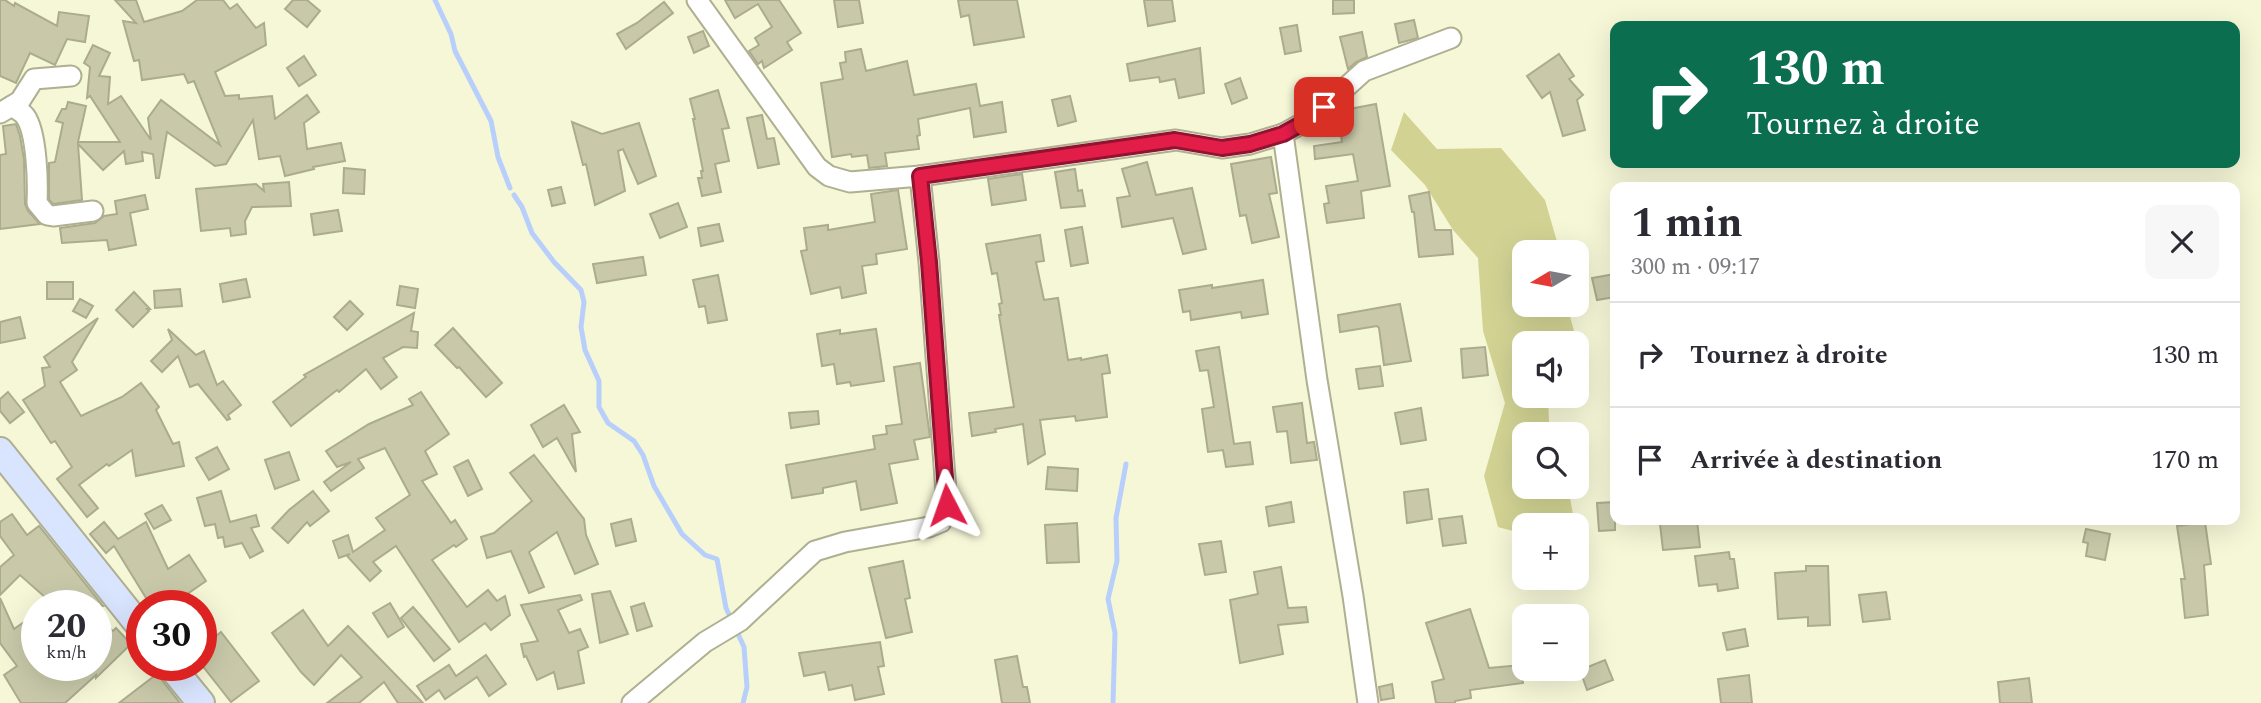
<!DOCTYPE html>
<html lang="fr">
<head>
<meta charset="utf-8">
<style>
  :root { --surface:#fff; --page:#f7f7f7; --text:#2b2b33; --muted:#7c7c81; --line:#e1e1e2 }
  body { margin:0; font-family:Spectral,serif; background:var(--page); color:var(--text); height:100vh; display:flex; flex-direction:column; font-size:26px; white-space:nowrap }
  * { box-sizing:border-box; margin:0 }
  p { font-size:23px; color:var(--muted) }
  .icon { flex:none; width:38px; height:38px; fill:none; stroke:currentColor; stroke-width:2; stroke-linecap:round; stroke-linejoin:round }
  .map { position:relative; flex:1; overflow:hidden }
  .sheet { position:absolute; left:1610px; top:182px; width:630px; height:343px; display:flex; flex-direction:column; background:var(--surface); border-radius:14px; box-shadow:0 7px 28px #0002 }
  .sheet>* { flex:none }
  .banner { position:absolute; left:1610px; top:21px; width:630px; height:147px; border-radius:14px; box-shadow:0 7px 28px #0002; background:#0b6e4f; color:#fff; overflow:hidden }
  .needle { width:46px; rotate:260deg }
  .fabs { position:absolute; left:1512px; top:240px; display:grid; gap:14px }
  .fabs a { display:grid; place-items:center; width:77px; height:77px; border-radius:14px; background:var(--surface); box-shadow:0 7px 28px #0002; font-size:35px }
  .speed { position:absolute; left:21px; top:590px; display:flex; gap:14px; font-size:35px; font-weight:700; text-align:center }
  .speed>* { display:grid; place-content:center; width:91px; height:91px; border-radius:50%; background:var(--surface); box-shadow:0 7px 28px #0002; line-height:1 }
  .speed small { font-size:18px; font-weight:400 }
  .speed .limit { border:10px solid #d22; background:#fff; color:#111 }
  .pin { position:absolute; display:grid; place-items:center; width:60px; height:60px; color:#fff; margin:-30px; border-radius:14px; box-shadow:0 4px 10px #0006 }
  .me { position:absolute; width:77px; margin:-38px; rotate:356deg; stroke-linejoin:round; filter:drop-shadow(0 0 5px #0008) }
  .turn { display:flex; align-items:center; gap:24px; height:147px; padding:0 21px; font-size:32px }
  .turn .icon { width:91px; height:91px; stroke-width:2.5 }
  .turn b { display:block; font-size:49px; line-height:60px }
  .round { display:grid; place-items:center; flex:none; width:74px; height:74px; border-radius:14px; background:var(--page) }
  .head { display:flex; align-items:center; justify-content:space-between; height:119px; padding:0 21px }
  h1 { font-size:42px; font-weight:700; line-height:52px }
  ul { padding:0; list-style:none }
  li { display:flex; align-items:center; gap:21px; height:105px; padding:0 21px; border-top:2px solid var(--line) }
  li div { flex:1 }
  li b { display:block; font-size:26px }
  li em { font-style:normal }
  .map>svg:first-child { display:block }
  .green { fill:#d2d393 }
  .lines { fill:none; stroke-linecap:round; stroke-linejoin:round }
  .stream { stroke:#b8cffb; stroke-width:5 }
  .building { fill:#c9c9aa; stroke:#abac8e; stroke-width:2 }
  .street-casing { stroke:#afaf91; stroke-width:23 }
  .secondary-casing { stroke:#afaf91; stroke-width:30 }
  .street { stroke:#fff; stroke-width:19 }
  .secondary { stroke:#d9e5fe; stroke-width:26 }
  .route-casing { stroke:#92132f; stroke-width:18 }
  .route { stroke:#e11d48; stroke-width:12 }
</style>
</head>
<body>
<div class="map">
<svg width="2261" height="703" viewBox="0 0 2261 703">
  <rect width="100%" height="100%" fill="#f6f7d7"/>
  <path class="green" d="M1404,112L1437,149L1501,148L1545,200L1560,252H1524V304L1567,305L1585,372L1577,375V343H1524V396H1548L1549,422L1553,434H1524V486L1568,487L1575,525H1524V534L1498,527L1484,476L1505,403L1483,331L1478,258L1453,230L1425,185L1391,150Z"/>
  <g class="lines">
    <g class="stream">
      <path d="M435,0L451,34L455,51L491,121L498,157L510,188"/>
      <path d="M514,195L522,207L532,233L554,262L581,290L584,302L581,327L585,350L599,381V407L608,423L634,441L643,455L654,486L682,534L705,555L717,559L726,608L744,647L747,687L743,703"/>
      <path d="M1113,703L1115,633L1108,599L1117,561L1116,518L1126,464"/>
    </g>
  </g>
  <g class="building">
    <path d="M0,0H5L14,6L15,3L57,26L59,12L89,16L85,42L67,39L55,65L30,53L16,83L0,76Z"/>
    <path d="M115,0H136L144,22L182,11L197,0H223L230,9L237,4L256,28L264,23L266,45L215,72L225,96L239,95V99L272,96L275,119L307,95L319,112L304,123L307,149L341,143L345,161L313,167L314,169L285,176L280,156L259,159L253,120L226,164L215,166L167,132L159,178H156L153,154L142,152L143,161L126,164L124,151L103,170L78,144L82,200L53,204L49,199V163L55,162L63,123L56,121L62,109H66L68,102L86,106L78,142H120L90,96L87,98L90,67L84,63L93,45L110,53L99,76L110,77L108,104L121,96L151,140L148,118L161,100L220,145L194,81L188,83L184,74L142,80L139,60L134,61L123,21L136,23Z"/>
    <path d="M293,0H307L320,11L307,27L285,9Z"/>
    <path d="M725,0H779L801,33L787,42L792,50L764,68L762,61L758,64L749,51L759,45L755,38L772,27L758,4L735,18Z"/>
    <path d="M834,0H859L863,23L838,27Z"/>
    <path d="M958,0H1017L1024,37L974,45L969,15L961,17Z"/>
    <path d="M1144,0H1172L1175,21L1148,26Z"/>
    <path d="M1333,0H1354V13L1333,14Z"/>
    <path d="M664,2L673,13L626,49L617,34L637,23Z"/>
    <path d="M1414,20L1418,38L1399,43L1395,24Z"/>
    <path d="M1297,25L1301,51L1285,54L1280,28Z"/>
    <path d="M703,31L709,46L694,53L688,37Z"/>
    <path d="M1362,32L1367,57L1356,62L1348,69L1340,37Z"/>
    <path d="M1200,48L1204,93L1179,98L1175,79L1160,82L1159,77L1130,81L1127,64Z"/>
    <path d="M861,49L866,71L907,61L914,95L976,84L980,106L1002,102L1006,132L974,137L970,108L918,119L920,135L917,136L919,149L885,153L887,166L869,168L867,155L852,157L851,154L832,157L821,83L843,79L840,63L846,62L845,52Z"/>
    <path d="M1559,54L1574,76L1569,79L1583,95L1577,100L1585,130L1563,136L1550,92L1542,98L1527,76Z"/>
    <path d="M304,56L316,75L299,86L287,68Z"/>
    <path d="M1240,78L1247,98L1232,104L1225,84Z"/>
    <path d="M718,90L729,128L722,129L729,161L715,164L721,192L702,196L698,178H702L701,171H703L693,119H695L690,99Z"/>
    <path d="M1070,96L1076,121L1058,126L1052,100Z"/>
    <path d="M1376,104L1390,186L1361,191L1364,218L1327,223L1324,204L1329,203L1326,186L1358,181L1353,154L1315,159L1314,146L1342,142L1339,122L1351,121L1349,109Z"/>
    <path d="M762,115L767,139L774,138L779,164L758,168L747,118Z"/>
    <path d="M572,122L602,134L639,123L656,176L638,184L623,149L618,151L625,191L595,205L586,164L583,165Z"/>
    <path d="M16,124L20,136L24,159L25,204L28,211L40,224L0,229V155L6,154L3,126Z"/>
    <path d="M1271,157L1277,193L1269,194L1279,237L1252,243L1246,215L1240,216L1231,164Z"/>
    <path d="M1147,162L1156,195L1192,188L1206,249L1183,254L1173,218L1122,227L1117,198L1130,196L1122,169Z"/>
    <path d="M344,168L365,170L364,194L343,193Z"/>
    <path d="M1075,169L1078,191L1082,190L1085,206L1061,208L1055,172Z"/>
    <path d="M1022,174L1026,200L992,205L988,179Z"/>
    <path d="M289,182L291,206L252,207L245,221L246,234L231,236L230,228L201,231L196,189L256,184L264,191L263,184Z"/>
    <path d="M561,187L565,203L552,206L548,190Z"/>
    <path d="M898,190L907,249L876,254L877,264L862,266L866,293L842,298L840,287L811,294L801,251L807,250L804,228L828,225V230L875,222L871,194Z"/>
    <path d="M1429,192L1435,230H1451L1453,254L1419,257L1414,212H1412L1409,196Z"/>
    <path d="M145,195L148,209L130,213L136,245L109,250L107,240L62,243L60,228L95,223L104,216L117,214L115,201Z"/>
    <path d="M678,203L687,227L660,238L650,214Z"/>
    <path d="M338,210L342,231L314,235L311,214Z"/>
    <path d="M719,224L723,241L701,246L698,228Z"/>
    <path d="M1082,227L1088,263L1071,266L1065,230Z"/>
    <path d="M1040,235L1044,261L1036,262L1044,300L1058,298L1068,360L1081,358V360L1107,355L1110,373L1102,374L1107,417L1076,421L1075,416L1040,420L1045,454L1028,464L1023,424L995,429L996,432L972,436L969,413L1014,407L999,315H1001L999,304L1002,303L997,273L992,274L986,244Z"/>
    <path d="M643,257L646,275L597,283L593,264Z"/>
    <path d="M1615,274V297L1597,300L1592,278Z"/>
    <path d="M718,275L727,320L708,323L705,306L699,307L693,280Z"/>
    <path d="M246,279L250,297L223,302L220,284Z"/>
    <path d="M1263,280L1268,314L1242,318L1241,312L1191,320L1190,311L1183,312L1179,290L1212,285V288Z"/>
    <rect x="47" y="282" width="26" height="17"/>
    <path d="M400,286L418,289L415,308L397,305Z"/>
    <path d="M180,289L182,306L155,308L154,291Z"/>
    <path d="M134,292L150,309H147L149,311L133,327L116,310Z"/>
    <path d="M80,299L93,306L86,318L73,311Z"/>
    <path d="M350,301L363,314L347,330L334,317Z"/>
    <path d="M1400,304L1411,361L1384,365L1379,328L1377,326L1340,332L1338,315Z"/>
    <path d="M414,313L411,331L418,332L417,348L403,347L383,358L397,377L381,389L366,369L339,392L337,390L291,426L273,402L306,377L304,375Z"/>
    <path d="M20,317L25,338L0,343V322Z"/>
    <path d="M98,318L72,362L77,370L60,382L81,416L122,397L141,383L159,407L156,410L173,444L179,442L184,466L136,476L132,450L109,466L107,464L79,485L98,508L87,517L57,479L72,467L55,441L51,443L23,400L45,386L42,368L50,367L44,357Z"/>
    <path d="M453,328L502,383L486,397L459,367L457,368L435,345Z"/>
    <path d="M168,329L196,355L204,351L217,385L223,381L241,405L228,415L230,419L227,420L198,384L190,387L178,356L162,372L151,361L172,340Z"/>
    <path d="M876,329L884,381L851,386L850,382L837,384L834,364L822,366L817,334L840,330V334Z"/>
    <path d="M1219,347L1234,444L1250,442L1253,464L1226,467L1223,450L1208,452L1202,409L1214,407L1208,370L1200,371L1196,351Z"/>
    <path d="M1485,347L1488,375L1463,378L1461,349Z"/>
    <path d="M920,363L930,437L914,440L918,459L889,464L897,503L861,510L856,481L823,488V493L792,498L786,465L875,449L873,436L887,434L886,426L902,424L894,367Z"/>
    <path d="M1380,366L1383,386L1359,389L1356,369Z"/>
    <path d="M8,392L24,412L10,423L0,411V399Z"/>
    <path d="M421,392L449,434L425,451L437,474L422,481L451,523L455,520L467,539L456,547L454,545L432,560L467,607L488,590L497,601L505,596L510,615L491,630L485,623L459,642L396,546L373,562L381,571L370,581L347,556L350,554L339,558L333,541L348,535L353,552L385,530L376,518L410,495L385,448L358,459L364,468L331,491L324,482L351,462L337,467L326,451L369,424L413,405L409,399Z"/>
    <path d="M1302,403L1307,443L1314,442L1317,460L1291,463L1287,431L1277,432L1273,407Z"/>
    <path d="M564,405L580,432L572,434L576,472L557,438L543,447L531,425Z"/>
    <path d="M1421,408L1426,440L1401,444L1395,413Z"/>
    <path d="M818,411L819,424L791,428L789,413Z"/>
    <path d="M217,447L229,469L209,480L196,458Z"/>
    <path d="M289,452L299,480L275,489L265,460Z"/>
    <path d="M534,455L584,519L586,535L598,564L575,574L557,532L529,552L544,587L529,593L511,551L487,558L481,537L494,533L532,501L510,473Z"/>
    <path d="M468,460L482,489L468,496L454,467Z"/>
    <path d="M1048,467L1078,469L1077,491L1046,489Z"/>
    <path d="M1428,489L1432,519L1407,523L1404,492Z"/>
    <path d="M221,491L230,522L256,515L259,526L251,528L263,551L250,558L242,543L225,547L223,537L218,538L215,524L205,526L197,498Z"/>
    <path d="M313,491L329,511L310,526L307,522L288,543L272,528L289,510Z"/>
    <path d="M1291,502L1294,522L1269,526L1266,507Z"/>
    <path d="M1615,502V530L1599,531L1597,503Z"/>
    <path d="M162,505L171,520L154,529L145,514Z"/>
    <path d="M12,514L27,535L39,526L103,606H55L20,575L0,595V567L14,555L0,536V522Z"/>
    <path d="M1462,516L1466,543L1443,546L1439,519Z"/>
    <path d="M631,519L636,541L616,546L611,524Z"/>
    <path d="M1697,520L1700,547L1663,550L1660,524Z"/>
    <path d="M104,522L118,539L146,522L168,569L189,555L206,581L170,606H151L114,546L106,553L90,534Z"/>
    <path d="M2205,522L2211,564L2204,565L2208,615L2185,618L2181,579H2185L2177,526Z"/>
    <path d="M1077,523L1079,562L1047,563L1045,525Z"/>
    <path d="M2086,529L2110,534L2105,560L2086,556L2088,543L2083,542Z"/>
    <path d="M1221,541L1226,572L1205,575L1199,544Z"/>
    <path d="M1729,552L1730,559H1734L1738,588L1718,591L1717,584L1699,586L1695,556Z"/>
    <path d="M903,561L910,598L905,599L912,632L886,638L869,568Z"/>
    <path d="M1806,566H1828L1830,625L1808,626V617L1778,619L1775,573L1806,571Z"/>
    <path d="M1281,567L1288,608L1306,607L1308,622L1278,625L1283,654L1240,663L1230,600L1258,594L1254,572Z"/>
    <path d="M610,591L628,634L600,643L592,594Z"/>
    <path d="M1886,592L1890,619L1863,622L1859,595Z"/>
    <path d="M580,595L582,600L558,610L569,633L580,629L588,647L578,651L584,683L558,689L554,672L537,680L526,656L524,657L521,644L538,641L521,605Z"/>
    <path d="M0,598L14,629L37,613V665H96V617L113,631L116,628L131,644L96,678V675L65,703H21L4,675L17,666L0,643Z"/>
    <path d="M390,603L404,627L388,637L373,613Z"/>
    <path d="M644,603L652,626L637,631L631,607Z"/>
    <path d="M413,607L450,649L434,661L401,618Z"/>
    <path d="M1470,609L1489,668L1521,665L1523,683L1470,690L1471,698L1455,701V703H1436L1432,682L1444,679L1426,623Z"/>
    <path d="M303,610L328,646L348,626L423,703H398L384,682L359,703H327L362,677L341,655L314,685L301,672L272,633Z"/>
    <path d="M1745,629L1748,646L1727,650L1723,633Z"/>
    <path d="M221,632L259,681L231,702L201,664V648Z"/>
    <path d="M880,642L884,666L878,667L884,694L855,700L852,685L829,690L825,672L804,676L799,653Z"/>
    <path d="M486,655L506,684L489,696L477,677L445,699L439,690L426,700L417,686L449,665L456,676Z"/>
    <path d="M1017,656L1023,687H1027L1030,703H1002L995,660Z"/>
    <path d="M1605,660L1613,680L1587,690L1580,670Z"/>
    <path d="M157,674L180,703H119Z"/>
    <path d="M1749,675L1752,703H1721L1718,679Z"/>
    <path d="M2029,678L2032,703H2000L1998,682Z"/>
    <path d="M1392,684L1394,698L1381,700L1379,687Z"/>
  </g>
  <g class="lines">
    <defs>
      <g id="street">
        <path d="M697,0L817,167L829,176L850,182L920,176L1176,140L1222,148L1250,144L1283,134L1312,118L1364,71L1451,38"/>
        <path d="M12,106C16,109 22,112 25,116C37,132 38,183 37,203L47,215L53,216L93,211"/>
        <path d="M0,113L20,101L34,79L71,76"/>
        <path d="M1283,134L1317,380L1353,596L1368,703"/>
        <path d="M632,703L705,642L740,621L815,551L845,542L929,527L941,522L947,505L929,262L920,176"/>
      </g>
      <g id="secondary">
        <path d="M0,451L142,629"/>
        <path d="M170,665L201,703"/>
      </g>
    </defs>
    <use href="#street" class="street-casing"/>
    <use href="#secondary" class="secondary-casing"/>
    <use href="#street" class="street"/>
    <use href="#secondary" class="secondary"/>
  </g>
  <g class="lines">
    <defs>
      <path id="route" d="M947,505L929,262L920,176L1175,140L1222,148L1250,144L1283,134L1312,118L1324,107"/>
    </defs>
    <use href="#route" class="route-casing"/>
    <use href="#route" class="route"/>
  </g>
</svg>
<div class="fabs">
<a><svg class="needle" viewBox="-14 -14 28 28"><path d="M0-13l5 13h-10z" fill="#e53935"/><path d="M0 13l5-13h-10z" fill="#7c7c81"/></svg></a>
<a><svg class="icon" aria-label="sound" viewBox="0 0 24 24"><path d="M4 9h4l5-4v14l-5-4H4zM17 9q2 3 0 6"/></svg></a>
<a><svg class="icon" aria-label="search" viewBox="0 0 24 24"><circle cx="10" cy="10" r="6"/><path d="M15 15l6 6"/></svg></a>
<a>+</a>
<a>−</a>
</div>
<div class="speed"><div>20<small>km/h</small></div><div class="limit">30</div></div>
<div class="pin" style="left:1324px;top:107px;background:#d93025"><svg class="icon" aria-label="arrive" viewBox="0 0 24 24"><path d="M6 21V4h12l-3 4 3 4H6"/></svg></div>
<svg class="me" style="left:947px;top:505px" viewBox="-20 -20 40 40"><path d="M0-17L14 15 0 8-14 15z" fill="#e11d48" stroke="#fff" stroke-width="4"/></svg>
<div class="banner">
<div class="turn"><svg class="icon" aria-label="right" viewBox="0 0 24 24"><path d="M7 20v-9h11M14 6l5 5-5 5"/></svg><div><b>130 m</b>Tournez à droite</div></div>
</div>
<section class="sheet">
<div class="head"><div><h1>1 min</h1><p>300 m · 09:17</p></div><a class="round"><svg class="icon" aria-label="close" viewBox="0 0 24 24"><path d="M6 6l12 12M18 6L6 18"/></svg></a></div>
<ul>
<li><svg class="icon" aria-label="right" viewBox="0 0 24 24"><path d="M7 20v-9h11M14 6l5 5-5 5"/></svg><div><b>Tournez à droite</b></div><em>130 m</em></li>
<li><svg class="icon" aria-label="arrive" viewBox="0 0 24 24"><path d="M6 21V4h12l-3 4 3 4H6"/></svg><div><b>Arrivée à destination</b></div><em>170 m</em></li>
</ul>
</section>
</div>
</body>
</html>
